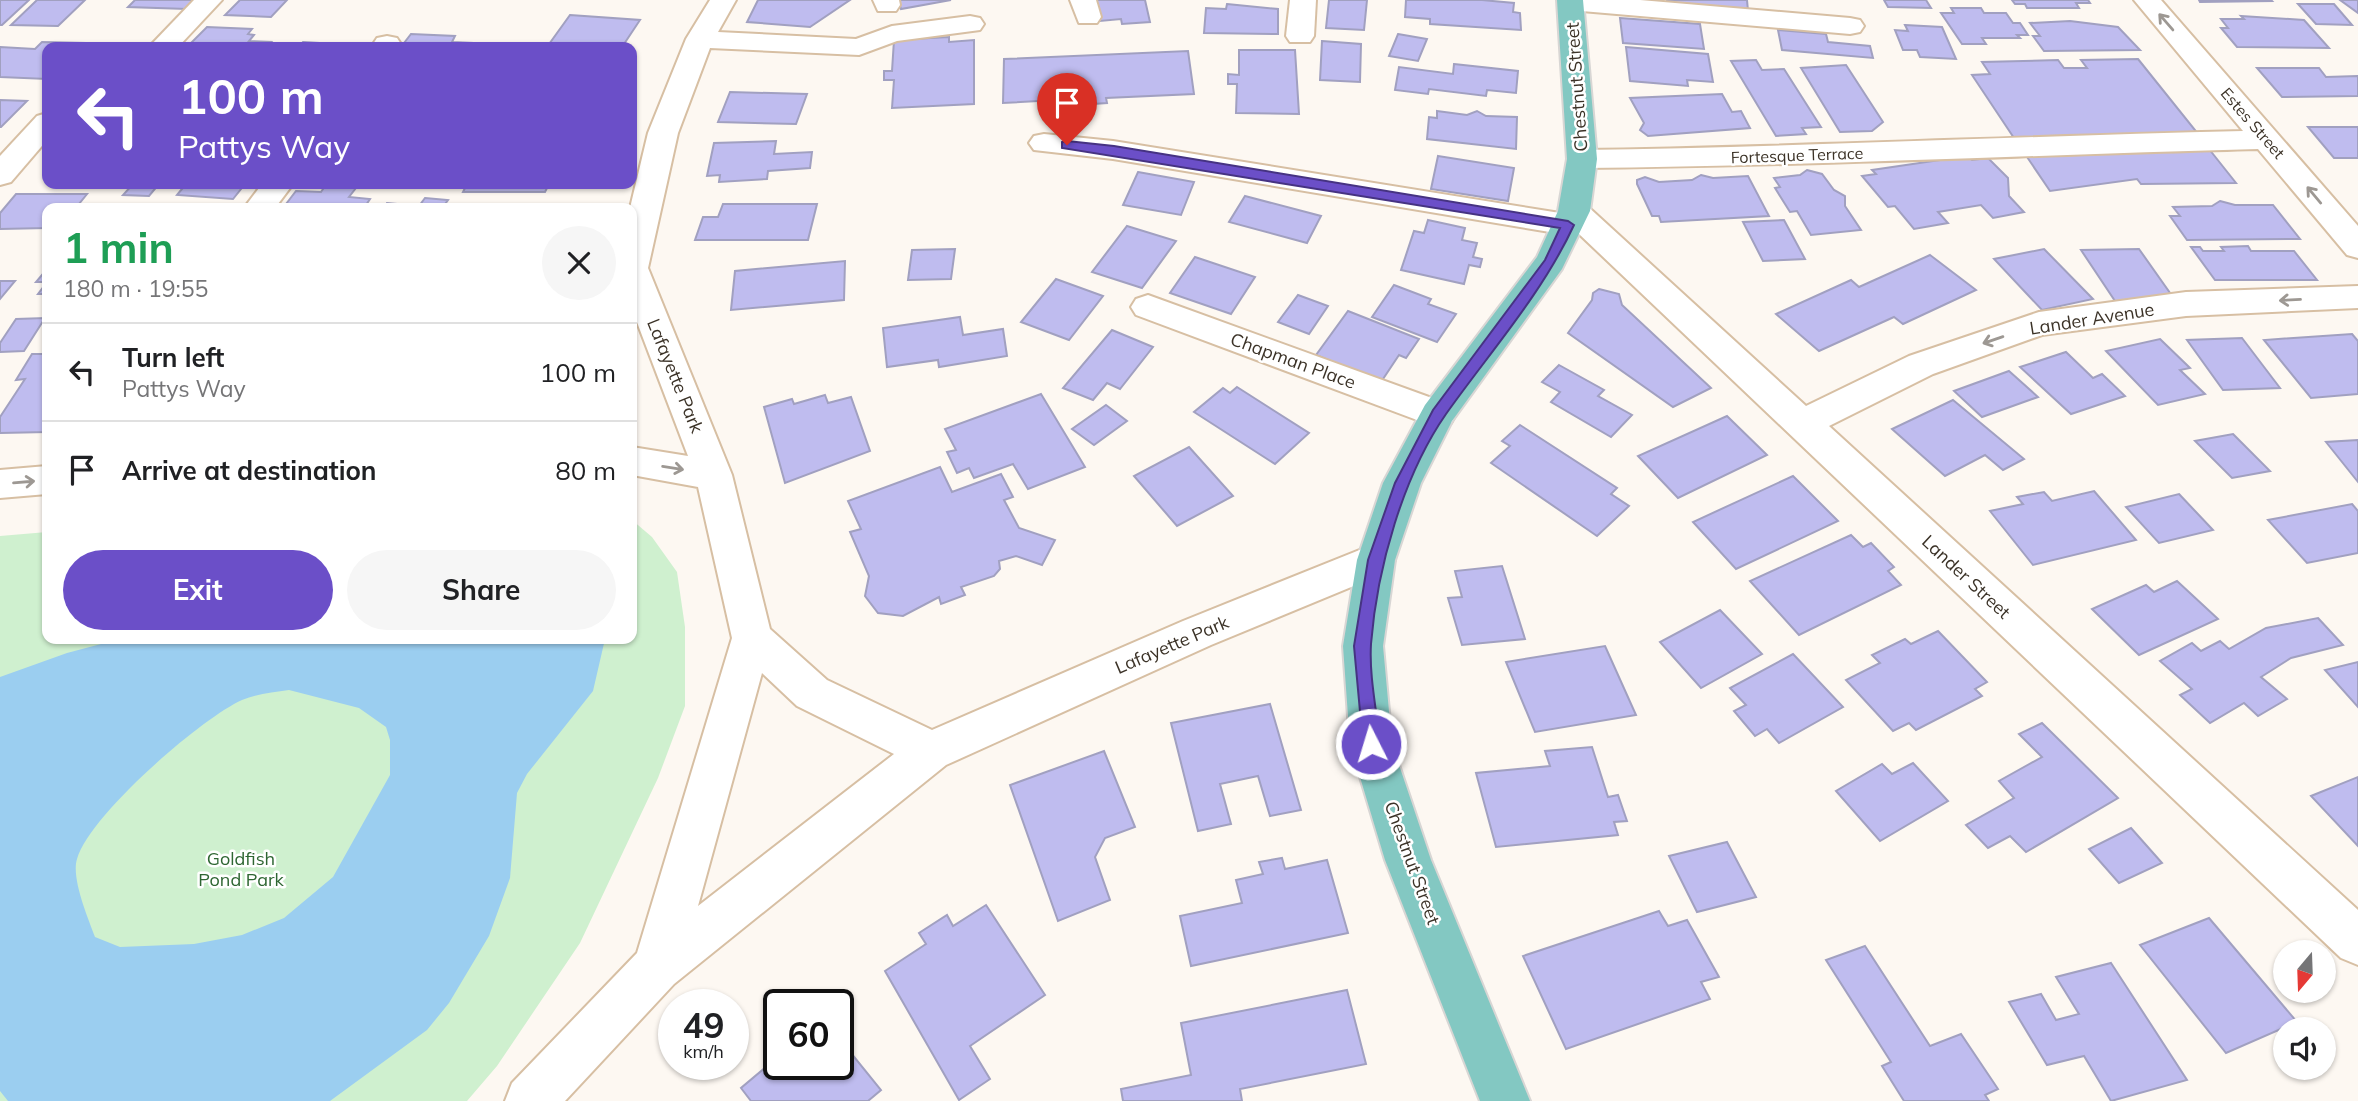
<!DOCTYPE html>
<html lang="en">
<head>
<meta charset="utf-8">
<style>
  :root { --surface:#fff; --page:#f6f6f6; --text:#202124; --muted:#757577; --line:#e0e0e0; --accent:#6b4fc8 }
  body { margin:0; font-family:Mulish,sans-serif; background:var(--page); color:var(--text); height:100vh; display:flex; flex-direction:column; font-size:26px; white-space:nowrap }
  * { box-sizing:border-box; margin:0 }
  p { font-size:23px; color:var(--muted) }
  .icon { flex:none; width:38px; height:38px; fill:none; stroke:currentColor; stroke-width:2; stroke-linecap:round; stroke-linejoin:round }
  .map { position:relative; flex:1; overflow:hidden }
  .sheet { position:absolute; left:42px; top:203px; width:595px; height:441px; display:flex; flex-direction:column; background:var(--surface); border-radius:14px; box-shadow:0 2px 5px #0004 }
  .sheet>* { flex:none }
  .hud { position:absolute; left:42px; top:42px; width:595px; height:147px; border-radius:14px; box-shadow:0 2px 5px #0004; background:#6b4fc8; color:#fff; overflow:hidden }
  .needle { width:46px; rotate:199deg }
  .tools { position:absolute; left:2273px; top:940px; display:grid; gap:14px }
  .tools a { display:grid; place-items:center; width:63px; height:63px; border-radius:50%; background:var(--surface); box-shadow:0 2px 5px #0004; font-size:35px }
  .speed { position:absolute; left:658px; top:989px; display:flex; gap:14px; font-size:35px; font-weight:700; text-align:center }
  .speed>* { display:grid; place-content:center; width:91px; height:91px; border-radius:50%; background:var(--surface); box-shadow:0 2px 5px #0004; line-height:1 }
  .speed small { font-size:18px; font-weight:400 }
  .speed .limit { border:4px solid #111; border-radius:10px; background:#fff; color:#111 }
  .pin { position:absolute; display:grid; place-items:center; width:60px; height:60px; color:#fff; margin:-72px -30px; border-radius:50% 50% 50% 0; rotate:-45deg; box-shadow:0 0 7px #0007 }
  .pin .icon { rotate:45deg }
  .me { position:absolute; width:77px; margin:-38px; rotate:355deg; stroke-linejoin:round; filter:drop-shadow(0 0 5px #0008) }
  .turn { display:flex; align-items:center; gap:24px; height:147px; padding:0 21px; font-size:32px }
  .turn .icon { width:91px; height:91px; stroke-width:2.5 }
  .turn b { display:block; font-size:49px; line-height:60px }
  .round { display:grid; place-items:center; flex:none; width:74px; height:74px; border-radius:37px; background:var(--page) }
  .summary { display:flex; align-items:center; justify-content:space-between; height:119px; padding:0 21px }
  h1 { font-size:42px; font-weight:700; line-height:52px; color:#1e9e55 }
  .primary-button { display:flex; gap:14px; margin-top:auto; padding:14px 21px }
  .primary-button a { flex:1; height:80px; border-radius:42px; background:var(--accent); color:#fff; font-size:28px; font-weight:700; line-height:80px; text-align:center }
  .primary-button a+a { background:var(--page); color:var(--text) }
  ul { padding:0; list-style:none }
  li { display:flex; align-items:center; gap:21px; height:98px; padding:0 21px; border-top:2px solid var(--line) }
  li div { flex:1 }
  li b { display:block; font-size:26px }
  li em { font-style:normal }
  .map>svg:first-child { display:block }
  .green { fill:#cff0cf }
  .water { fill:#9bcef0; fill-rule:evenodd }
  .building { fill:#bfbcef; stroke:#a1a0c0; stroke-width:2 }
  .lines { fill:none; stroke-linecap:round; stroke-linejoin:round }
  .minor-casing { stroke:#d7bfa3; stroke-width:4 }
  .major-casing { stroke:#d8d6d4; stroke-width:4 }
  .minor { fill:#fff; fill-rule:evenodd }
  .major { fill:#83c8c2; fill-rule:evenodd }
  .oneway { stroke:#9d9893 }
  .route { fill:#6b4fc8; stroke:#463382; stroke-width:2 }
  .labels { text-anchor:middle; stroke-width:5; stroke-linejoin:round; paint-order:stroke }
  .far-street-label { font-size:16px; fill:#3b3227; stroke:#fff }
  .street-label { font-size:18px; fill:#3b3227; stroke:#fff }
  .park-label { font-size:18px; fill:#2e6632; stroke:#fff }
</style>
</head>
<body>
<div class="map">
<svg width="2358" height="1101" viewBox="0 0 2358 1101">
  <rect width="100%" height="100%" fill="#fdf8f2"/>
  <path class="green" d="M632,520L652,537L677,572L685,627V706L658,778L580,943L497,1066L467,1101H0V536L47,532V639H632Z"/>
  <path class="water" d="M120,639H605L593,691L527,774L517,793L510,878L489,936L449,1003L427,1030L330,1101H8L0,1091V677L67,653ZM289,690L359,708L386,727L390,740V775L333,877L284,918L242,935L194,944L120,947L95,937C88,918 71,878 77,859C89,816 200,719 242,700C257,694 273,692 289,690Z"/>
  <g class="building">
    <path d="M0,0H29L2,25H0Z"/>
    <path d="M37,0H85L58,26L11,25Z"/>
    <path d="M135,0H196L187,9L128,7Z"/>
    <path d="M240,0H287L271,17L225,15Z"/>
    <path d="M758,0H850L810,27L747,22Z"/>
    <path d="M898,0H951L901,9Z"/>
    <path d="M1095,0H1145L1150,22L1122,24L1121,19L1100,21Z"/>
    <path d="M1329,0H1367L1364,30L1326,28Z"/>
    <path d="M1406,0H1482L1514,3L1513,12L1520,13L1521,30L1430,24V19L1405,17Z"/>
    <path d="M1667,0H1747L1748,11L1668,5Z"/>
    <path d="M1884,0H1926L1931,8L1888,7Z"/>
    <path d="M2012,0H2088L2090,3H2076L2079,8H2027L2025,4H2015Z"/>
    <path d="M2199,0H2271L2272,1L2200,2Z"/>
    <path d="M2340,0H2358V13Z"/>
    <path d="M1227,4L1278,9V34L1204,33L1206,8L1226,9Z"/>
    <path d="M2298,4H2334L2352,25L2316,24Z"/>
    <path d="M1951,8H1981L1984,13H2006L2013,23H2020L2028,35H2017L2020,38H1982L1986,44H1962L1941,13H1954Z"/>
    <path d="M570,15L640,20L622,47H547Z"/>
    <path d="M2241,16L2304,20L2329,48L2237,47L2221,28H2228L2221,19H2244Z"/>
    <path d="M1620,18L1700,24L1704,49L1623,43Z"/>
    <path d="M2070,21L2118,27L2140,50L2044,51L2033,36H2040L2030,23Z"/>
    <path d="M1905,25L1942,27L1956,59L1920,57L1917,50H1903L1895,30L1908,31Z"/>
    <path d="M207,27L252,29L248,34L254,35L249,41L271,42L266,47H187Z"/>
    <path d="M1778,30L1826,34L1828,42L1870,46L1873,58L1782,50Z"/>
    <path d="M411,34L455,36L452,42L472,43L469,47H401Z"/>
    <path d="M1398,34L1427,39L1418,61L1389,56Z"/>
    <path d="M949,37V42L974,40V104L892,108L894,80H884V71H892L894,40Z"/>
    <path d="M1322,41L1361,44L1360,82L1320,80Z"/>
    <path d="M42,42L84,43L80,47H47V79L0,77V47L35,49Z"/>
    <path d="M303,42L353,45L299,47Z"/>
    <path d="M1626,47L1708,54L1713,82L1687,80L1688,86L1630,81Z"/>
    <path d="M1239,50H1295L1299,114L1236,113L1237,84H1228V74L1239,75Z"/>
    <path d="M1188,51L1194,94L1106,98L1107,103L1093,104L1092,98L1003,103L1004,59Z"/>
    <path d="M2138,59L2199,135L2014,138L1972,75L1990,74L1982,62L2058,60L2064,68H2087L2081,60Z"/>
    <path d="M1756,60L1762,70L1784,69L1821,127L1802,128L1806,134L1776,136L1731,61Z"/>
    <path d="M1454,64L1518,71L1516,93L1487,90L1486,96L1429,89L1428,94L1395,90L1399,67L1453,74Z"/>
    <path d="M1846,65L1883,122L1872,131L1840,132L1801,68Z"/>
    <path d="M2257,68H2319L2326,77L2358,76V96L2282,97Z"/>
    <path d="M730,92L807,94L796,124L718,122Z"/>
    <path d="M1722,94L1732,112L1741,111L1750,128L1648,136L1640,130L1644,123L1630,98Z"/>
    <path d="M0,100L27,101L1,127H0Z"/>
    <path d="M1437,111L1467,115L1477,111L1486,116L1517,117L1516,149L1427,139L1429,117L1437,118Z"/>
    <path d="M2308,127H2358V158H2334Z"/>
    <path d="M776,141L774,154L812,152L810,168L768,171L767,179L719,182L720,175L707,176L714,143Z"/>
    <path d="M2209,149L2236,183L2141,184L2137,179L2050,191L2025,154Z"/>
    <path d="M1438,156L1514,168L1508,201L1431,189Z"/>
    <path d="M1967,156L1972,160L1988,158L2008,178L2009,196L2024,212L1993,218L1981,205L1938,212L1948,223L1914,229L1895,206L1888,207L1862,176L1876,174L1872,170Z"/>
    <path d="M1807,170L1822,174L1834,190L1845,196V206L1861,230L1811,235L1797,211L1790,212L1775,188L1780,187L1774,178L1800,175Z"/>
    <path d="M1138,172L1194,182L1181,215L1123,205Z"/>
    <path d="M1701,175L1713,178L1748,176L1769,216L1661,222L1659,216H1652L1637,184V180L1645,177L1659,182L1692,180Z"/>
    <path d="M133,184H159L149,196L123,195Z"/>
    <path d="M186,184H245L233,199L177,195Z"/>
    <path d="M467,184H549L545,192H463Z"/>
    <path d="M325,186L356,188L349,197L370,199L364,208H283L296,191L321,192Z"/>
    <path d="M16,194H87L79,204H110L107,208H47V228L0,229V213Z"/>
    <path d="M1245,196L1321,216L1307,243L1229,222Z"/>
    <path d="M425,198L448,200L442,208H384L387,203L419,206Z"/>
    <path d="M2220,201L2235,205H2273L2300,239L2187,240L2170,216H2180L2173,207L2212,206Z"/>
    <path d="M723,204H817L808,240H695L703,217H718Z"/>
    <path d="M1428,220L1465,228L1462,240L1477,243L1473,257L1482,259L1480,267L1469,265L1464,284L1401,270L1414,231L1424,233Z"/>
    <path d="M1784,220L1805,259L1763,261L1743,222Z"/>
    <path d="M1127,226L1176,241L1142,288L1092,272Z"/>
    <path d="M2248,246L2251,251H2294L2317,280H2215L2191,247H2200L2203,251H2224L2221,247Z"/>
    <path d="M955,249L951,279L908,280L912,250Z"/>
    <path d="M2044,249L2093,299L2042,310L1994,259Z"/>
    <path d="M2139,249L2175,300L2115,301L2081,250Z"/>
    <path d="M1930,255L1976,290L1903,324L1894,317L1819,351L1776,314L1851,280L1859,287Z"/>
    <path d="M1195,257L1255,277L1231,314L1170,293Z"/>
    <path d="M845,261L844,300L731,310L735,271Z"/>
    <path d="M47,269V294H38L47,282H36Z"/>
    <path d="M1056,279L1103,296L1069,340L1021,322Z"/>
    <path d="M0,281H15L0,299Z"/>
    <path d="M1394,285L1431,299L1428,304L1456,314L1437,342L1372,317Z"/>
    <path d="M1599,289L1619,294L1622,305L1711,388L1673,407L1568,333L1592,300L1593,293Z"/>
    <path d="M1298,295L1328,306L1309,334L1278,322Z"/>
    <path d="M1348,311L1419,339L1406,358L1399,355L1381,382L1316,355Z"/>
    <path d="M960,317L963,335L1003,329L1007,356L939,367L938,360L887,367L883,328Z"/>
    <path d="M45,318L24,351L0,352V343L16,319Z"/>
    <path d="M1112,330L1153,347L1120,389L1107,383L1093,400L1063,388Z"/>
    <path d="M2352,334L2358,341V394L2311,398L2264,340Z"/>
    <path d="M2242,338L2280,388L2223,390L2187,340Z"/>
    <path d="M2160,339L2190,368L2180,370L2205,394L2158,405L2106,351Z"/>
    <path d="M2066,352L2093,378L2102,374L2125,396L2071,414L2020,367Z"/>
    <path d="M32,354H47V432L0,433V417L25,379L16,380Z"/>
    <path d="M1559,365L1604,390L1598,396L1632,415L1611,437L1551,402L1560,392L1542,382Z"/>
    <path d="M2009,371L2038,397L1982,417L1954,391Z"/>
    <path d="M1237,387L1309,433L1275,464L1194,412L1223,388L1230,393Z"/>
    <path d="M1041,394L1085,467L1028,489L1013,464L974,478L969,468L957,473L947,452L956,450L945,429Z"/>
    <path d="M825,395L828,403L851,397L870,451L785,483L764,407L792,399L794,404Z"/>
    <path d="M1953,400L2024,459L2003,470L1985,455L1945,476L1892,429Z"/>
    <path d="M1106,405L1127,421L1094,445L1072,429Z"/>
    <path d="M1727,416L1767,455L1678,498L1638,456Z"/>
    <path d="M1520,425L1617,488L1611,494L1629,506L1597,536L1491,463L1510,446L1502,441Z"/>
    <path d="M2233,434L2270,471L2232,478L2195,441Z"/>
    <path d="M2358,440V482L2326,442Z"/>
    <path d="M1189,447L1233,496L1177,526L1134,476Z"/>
    <path d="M940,467L952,492L1001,474L1013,497L1004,500L1019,528L1055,540L1042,565L1016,556L999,561L1000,569L994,576L961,587L965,595L941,604L939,597L903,616L878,613L865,596L869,576L850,532L861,529L848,501Z"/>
    <path d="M1793,476L1838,521L1736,569L1693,522Z"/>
    <path d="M2094,491L2136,540L2033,565L1990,511L2023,504L2017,497L2044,492L2052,501Z"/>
    <path d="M2179,494L2213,530L2159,543L2126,507Z"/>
    <path d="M2352,504L2358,511V553L2307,563L2268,520Z"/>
    <path d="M1851,535L1863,547L1871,543L1894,567L1888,571L1901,585L1799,635L1750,581Z"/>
    <path d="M1502,566L1525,639L1462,645L1448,598L1462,597L1455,571Z"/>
    <path d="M2177,581L2218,619L2139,655L2092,609L2146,585L2154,592Z"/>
    <path d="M1720,610L1762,654L1701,688L1660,642Z"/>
    <path d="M2318,618L2343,645L2291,658L2261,677L2287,699L2258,716L2244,703L2210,723L2180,695L2192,689L2160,661L2192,643L2201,651L2220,641L2229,649L2266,628Z"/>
    <path d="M1938,631L1987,682L1975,689L1982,696L1916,730L1909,723L1893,731L1846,680L1880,663L1872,655L1905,639L1911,644Z"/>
    <path d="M1605,646L1636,715L1535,732L1506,662Z"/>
    <path d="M1793,654L1843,707L1779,743L1767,729L1755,736L1734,711L1746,705L1730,688Z"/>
    <path d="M2358,662V707L2325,670Z"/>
    <path d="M1270,704L1301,810L1270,816L1258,776L1220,784L1231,824L1198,831L1171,723Z"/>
    <path d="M2042,723L2118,798L2026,852L2010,836L1988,848L1966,825L2014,798L1999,781L2042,757L2019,734Z"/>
    <path d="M1592,747L1608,797L1618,795L1627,821L1614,822L1618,835L1496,847L1476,773L1550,766L1545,751Z"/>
    <path d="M1104,751L1135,827L1105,838L1095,857L1110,900L1058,921L1010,785Z"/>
    <path d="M1913,763L1948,801L1880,841L1836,791L1882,764L1892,774Z"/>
    <path d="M2358,777V846L2311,796Z"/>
    <path d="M2131,828L2162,863L2119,883L2089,849Z"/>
    <path d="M1727,842L1756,897L1697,912L1669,856Z"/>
    <path d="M1282,858L1285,869L1327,860L1348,933L1191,966L1180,916L1242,903L1236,880L1263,874L1259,862Z"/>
    <path d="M986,905L1045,995L970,1046L990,1079L959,1100L885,971L926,944L919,933L947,915L953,926Z"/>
    <path d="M1659,911L1668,926L1687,920L1719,977L1701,982L1710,999L1566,1049L1523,956Z"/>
    <path d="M2209,918L2297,1022L2226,1053L2140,945Z"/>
    <path d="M1865,946L1930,1046L1961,1034L1998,1089L1985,1095L1989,1101H1904L1882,1066L1891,1062L1826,960Z"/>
    <path d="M2111,963L2187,1080L2111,1101L2084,1056L2047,1065L2009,1002L2041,994L2056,1020L2079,1014L2056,977Z"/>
    <path d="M1347,990L1366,1064L1240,1089L1242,1101H1123L1121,1089L1191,1075L1181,1023Z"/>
    <path d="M838,1037L881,1090L868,1101H751L741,1088L779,1056V1064H838Z"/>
  </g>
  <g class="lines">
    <defs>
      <g id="minor">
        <path d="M194,0H222L178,47H149Z"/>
        <path d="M710,0H736L718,32L856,39L892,26L970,16L980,18L984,24L980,30L897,41L859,55L710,48L678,133L648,268L732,475L770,629L827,680L932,730L1183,621L1362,549L1376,544L1390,549L1395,560L1390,571L1211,645L946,765L674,984L565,1101H505L512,1083L637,953L732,638L698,487L632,475V447L688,456L632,309L630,208L648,133L686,39ZM762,673L797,706L894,754L698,906Z"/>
        <path d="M873,0H899L900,5L896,11H878Z"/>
        <path d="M1070,0H1096L1101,17L1097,23H1079Z"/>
        <path d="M1290,0H1316L1314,36L1310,42H1290L1286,36Z"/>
        <path d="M1558,0H1640L1850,18L1860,20L1864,26L1860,32L1850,34L1570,10L1561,8Z"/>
        <path d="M2134,0H2161L2358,226V258L2347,255L2258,149C2033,155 1808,166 1582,168L1571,166L1567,159L1571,152L1582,150C1803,147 2023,136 2243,131Z"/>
        <path d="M387,36L397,38L401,44L399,47H371L377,38Z"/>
        <path d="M47,113V140L11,182L0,185V156L37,116Z"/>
        <path d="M1044,134L1113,141L1560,213L1563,204L1574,201L1585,204L1806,406L1909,356L2039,312L2186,292L2358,286V308L2186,316L2042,335L1933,374L1829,426L2358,910V965L2341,958L1578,233L1568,235L1113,159L1034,150L1029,143L1034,136Z"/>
        <path d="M262,184H293L275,208H244Z"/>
        <path d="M1148,295L1451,405L1456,414L1451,423L1438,427L1425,423L1136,315L1131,307L1136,299Z"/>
        <path d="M47,466V494L0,498V470Z"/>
      </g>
      <path id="major" d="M1557,0H1583L1597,159L1590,211L1562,269L1452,421L1421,483L1395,560L1383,646L1392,744L1431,860L1530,1101H1480L1385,860L1350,744L1343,646L1357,560L1383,483L1425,405L1537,257L1558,211L1567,159Z"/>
    </defs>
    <use href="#minor" class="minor-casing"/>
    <use href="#major" class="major-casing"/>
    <use href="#minor" class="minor"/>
    <use href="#major" class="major"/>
  </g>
  <defs><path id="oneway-shaft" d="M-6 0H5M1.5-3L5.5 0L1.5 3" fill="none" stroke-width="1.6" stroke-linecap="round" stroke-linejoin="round" transform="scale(1.75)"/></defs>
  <g class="oneway">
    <use href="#oneway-shaft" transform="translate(2166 22) rotate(-131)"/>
    <use href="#oneway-shaft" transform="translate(2314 195) rotate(-130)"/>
    <use href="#oneway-shaft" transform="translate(2290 300) rotate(177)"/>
    <use href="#oneway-shaft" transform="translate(1993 340) rotate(161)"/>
    <use href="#oneway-shaft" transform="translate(673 468) rotate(9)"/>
    <use href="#oneway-shaft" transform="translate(24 482) rotate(-5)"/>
  </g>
  <path class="route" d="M1067,141L1114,146L1568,221L1574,225C1542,294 1490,352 1446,414C1403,476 1377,568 1371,644C1369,676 1377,712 1380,744L1378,750H1365L1363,744L1354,646L1368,560L1395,483L1433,410L1545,260L1560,228L1062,148V142Z"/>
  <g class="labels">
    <g class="far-street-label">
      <text transform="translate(2253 123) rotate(49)" y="6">Estes Street</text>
      <text transform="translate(1797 155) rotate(-2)" y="6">Fortesque Terrace</text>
    </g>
    <g class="street-label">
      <text transform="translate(1577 87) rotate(-94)" y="6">Chestnut Street</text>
      <text transform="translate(2092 319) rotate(-9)" y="6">Lander Avenue</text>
      <text transform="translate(1293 361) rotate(20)" y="6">Chapman Place</text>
      <text transform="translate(675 376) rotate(68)" y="6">Lafayette Park</text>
      <text transform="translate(1966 577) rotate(43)" y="6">Lander Street</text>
      <text transform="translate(1172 645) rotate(-23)" y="6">Lafayette Park</text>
      <text transform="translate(1412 863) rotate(70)" y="6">Chestnut Street</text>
    </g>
    <g class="park-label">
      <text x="241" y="865">Goldfish<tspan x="241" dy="21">Pond Park</tspan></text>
    </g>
  </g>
</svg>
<div class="tools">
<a><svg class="needle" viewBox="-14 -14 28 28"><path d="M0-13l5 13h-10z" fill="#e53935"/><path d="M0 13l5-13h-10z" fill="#757577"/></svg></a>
<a><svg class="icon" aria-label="sound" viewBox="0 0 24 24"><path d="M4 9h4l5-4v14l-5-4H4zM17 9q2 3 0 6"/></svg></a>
</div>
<div class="speed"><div>49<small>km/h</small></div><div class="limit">60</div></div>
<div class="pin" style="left:1067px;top:145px;background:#d93025"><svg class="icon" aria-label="arrive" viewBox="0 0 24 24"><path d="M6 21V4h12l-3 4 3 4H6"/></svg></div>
<svg class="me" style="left:1371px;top:744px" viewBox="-20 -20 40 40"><circle r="17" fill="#6b4fc8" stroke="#fff" stroke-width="3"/><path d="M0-11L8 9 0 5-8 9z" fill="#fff"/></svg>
<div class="hud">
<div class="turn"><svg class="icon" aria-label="left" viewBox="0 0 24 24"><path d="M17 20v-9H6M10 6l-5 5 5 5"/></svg><div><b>100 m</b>Pattys Way</div></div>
</div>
<section class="sheet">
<div class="summary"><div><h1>1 min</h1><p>180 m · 19:55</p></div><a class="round"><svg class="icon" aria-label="close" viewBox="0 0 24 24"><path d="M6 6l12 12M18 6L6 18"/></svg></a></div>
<ul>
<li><svg class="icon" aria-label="left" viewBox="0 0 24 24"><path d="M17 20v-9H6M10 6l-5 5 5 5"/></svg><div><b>Turn left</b><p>Pattys Way</p></div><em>100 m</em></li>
<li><svg class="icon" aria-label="arrive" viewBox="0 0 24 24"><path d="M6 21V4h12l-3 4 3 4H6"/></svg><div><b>Arrive at destination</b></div><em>80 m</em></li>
</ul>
<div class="primary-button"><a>Exit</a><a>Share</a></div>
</section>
</div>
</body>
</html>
